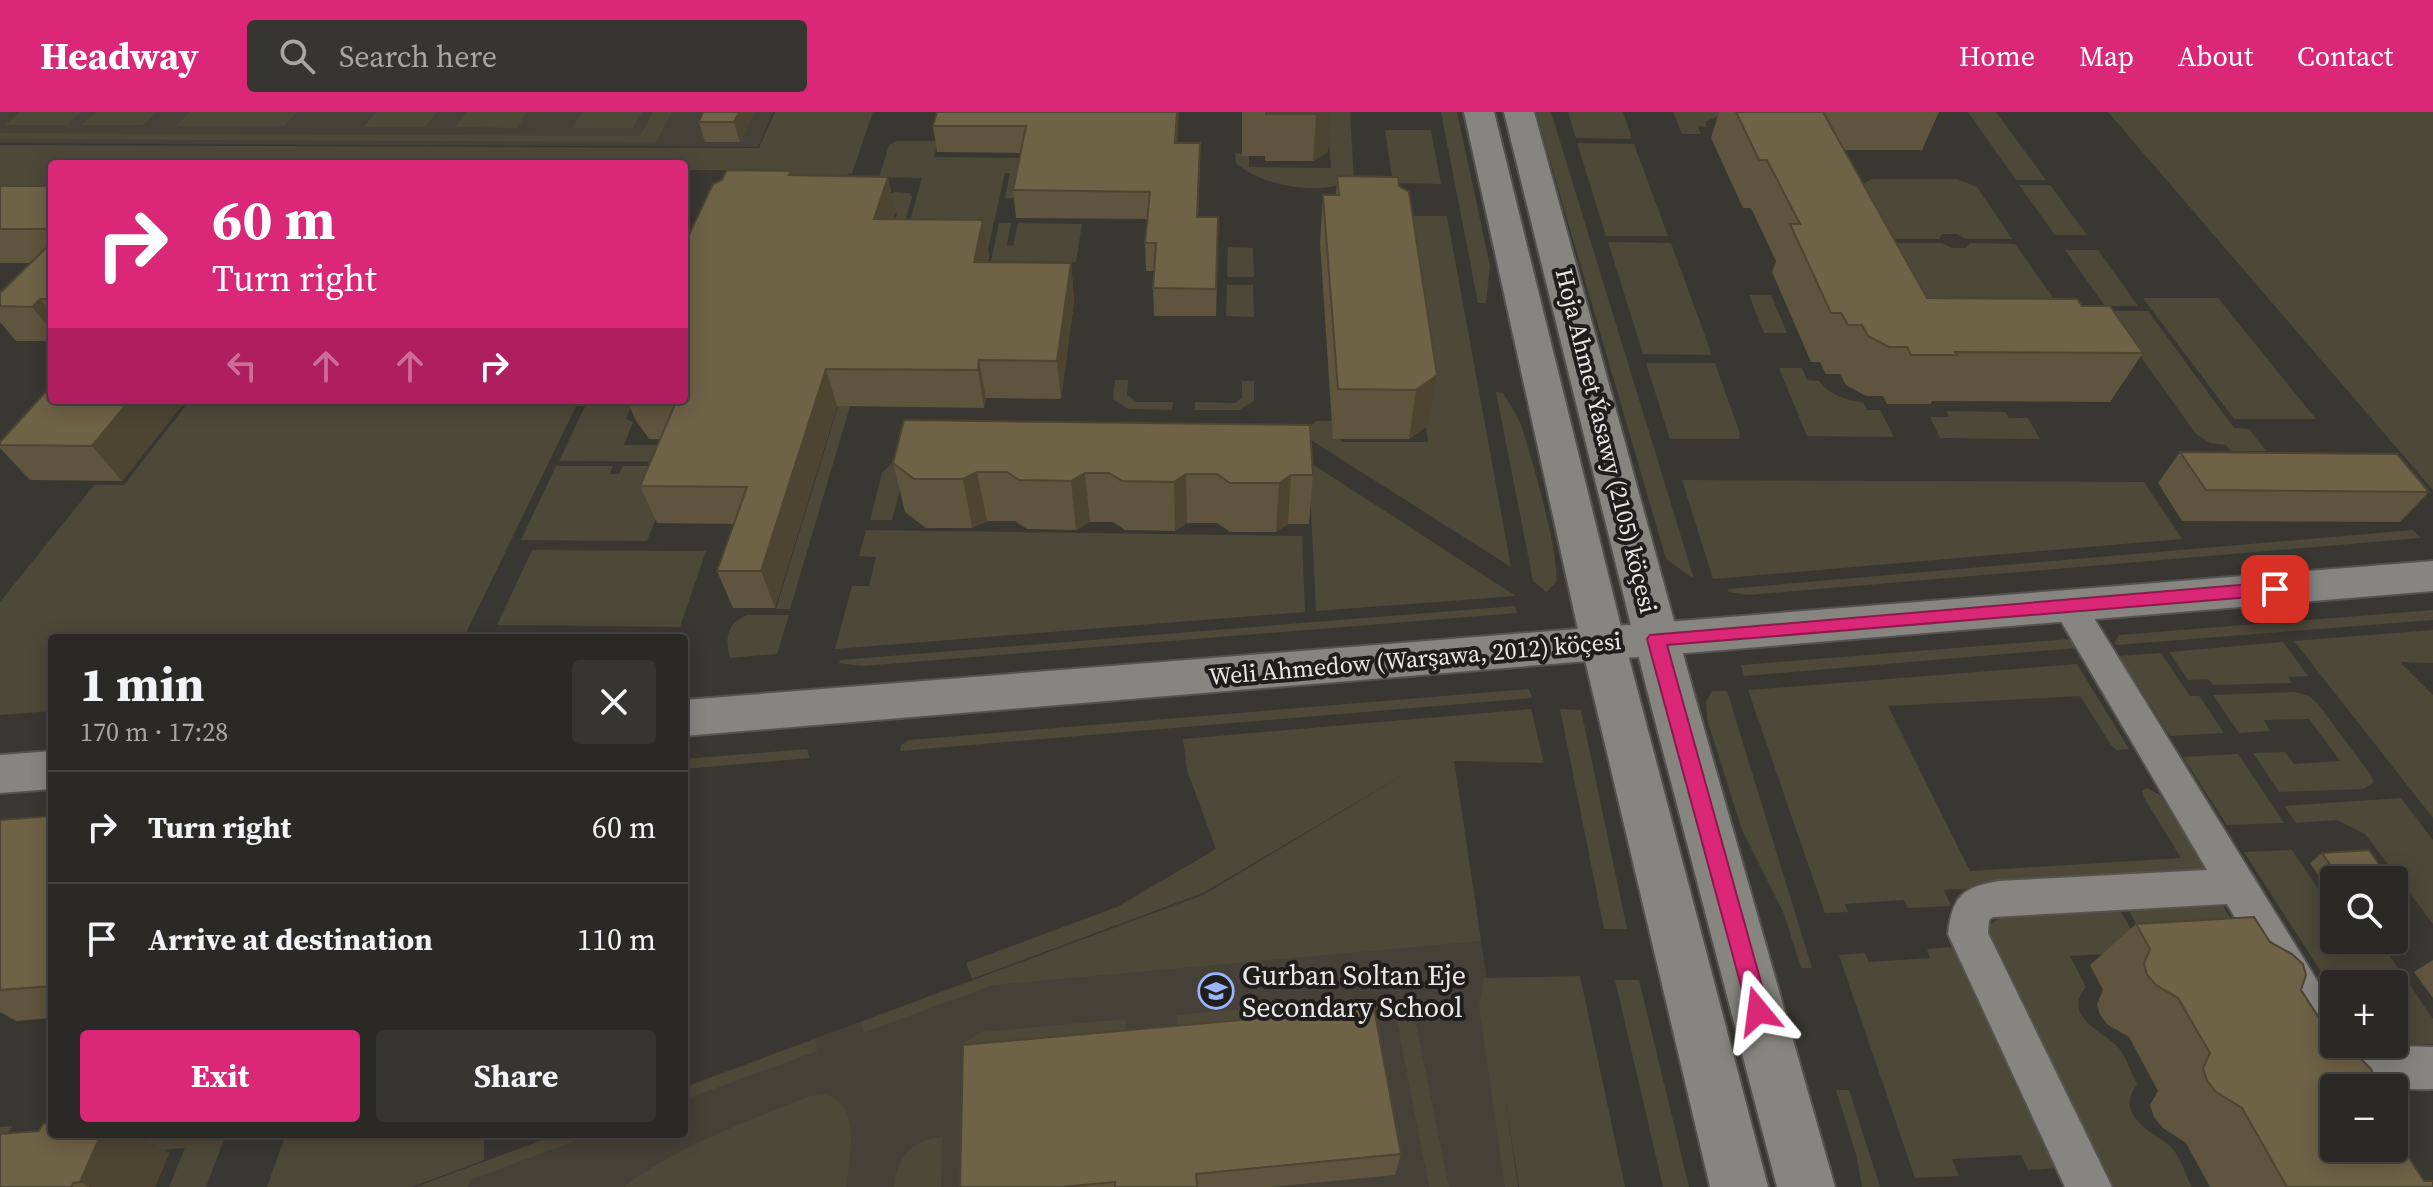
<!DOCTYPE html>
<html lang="en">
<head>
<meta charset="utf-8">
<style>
  :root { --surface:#2b2926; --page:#373532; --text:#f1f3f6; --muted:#a6a6a7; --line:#474543; --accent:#db2777 }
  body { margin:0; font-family:"Source Serif 4",serif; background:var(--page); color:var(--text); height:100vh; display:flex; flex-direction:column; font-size:30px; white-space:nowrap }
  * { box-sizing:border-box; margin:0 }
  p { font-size:26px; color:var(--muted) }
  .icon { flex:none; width:44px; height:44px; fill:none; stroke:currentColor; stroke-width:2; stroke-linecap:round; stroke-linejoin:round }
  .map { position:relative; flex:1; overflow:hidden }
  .panel { position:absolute; left:48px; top:522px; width:640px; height:504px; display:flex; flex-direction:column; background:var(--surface); border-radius:8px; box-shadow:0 4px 20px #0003,0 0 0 2px var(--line) }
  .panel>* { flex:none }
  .top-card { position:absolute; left:48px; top:48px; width:640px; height:244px; border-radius:8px; box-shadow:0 4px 20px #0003,0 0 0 2px var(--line); background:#db2777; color:#fff; overflow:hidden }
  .controls { position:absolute; left:2320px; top:754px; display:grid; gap:16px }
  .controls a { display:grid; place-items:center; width:88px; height:88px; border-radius:8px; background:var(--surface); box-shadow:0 4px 20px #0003,0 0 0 2px var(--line); font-size:40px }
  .pin { position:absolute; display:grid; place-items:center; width:68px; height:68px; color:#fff; margin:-34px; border-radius:16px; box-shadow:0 4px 12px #0006 }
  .me { position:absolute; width:88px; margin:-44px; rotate:344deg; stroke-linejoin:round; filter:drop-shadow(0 0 6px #0008) }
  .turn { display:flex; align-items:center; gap:28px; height:168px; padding:0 32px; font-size:36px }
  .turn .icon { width:104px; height:104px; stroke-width:2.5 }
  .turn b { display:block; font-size:56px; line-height:68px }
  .lanes { display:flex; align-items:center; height:76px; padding:0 32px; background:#0003; justify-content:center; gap:40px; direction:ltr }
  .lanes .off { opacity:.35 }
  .round { display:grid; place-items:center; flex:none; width:84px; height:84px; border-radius:8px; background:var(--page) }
  .head { display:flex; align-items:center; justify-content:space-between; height:136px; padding:0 32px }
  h1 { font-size:48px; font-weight:700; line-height:60px }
  .primary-button { display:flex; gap:16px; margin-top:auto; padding:16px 32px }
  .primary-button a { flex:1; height:92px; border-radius:8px; background:var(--accent); color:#fff; font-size:32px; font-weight:700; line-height:92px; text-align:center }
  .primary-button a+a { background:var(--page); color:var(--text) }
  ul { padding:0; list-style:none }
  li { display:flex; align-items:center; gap:24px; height:112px; padding:0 32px; border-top:2px solid var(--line) }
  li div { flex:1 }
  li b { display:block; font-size:30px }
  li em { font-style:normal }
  header { display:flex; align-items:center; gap:48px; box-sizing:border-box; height:112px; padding:0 40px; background:var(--accent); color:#fff }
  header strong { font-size:38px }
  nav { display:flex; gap:44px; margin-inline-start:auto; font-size:28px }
  .search { width:560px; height:72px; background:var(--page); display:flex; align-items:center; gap:20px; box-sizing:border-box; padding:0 28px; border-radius:8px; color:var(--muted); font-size:30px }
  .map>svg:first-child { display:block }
  .built { fill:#454138 }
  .green { fill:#4e4838 }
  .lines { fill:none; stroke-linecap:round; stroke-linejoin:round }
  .minor-casing { stroke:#55534f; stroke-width:4 }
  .tertiary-casing { stroke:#55534f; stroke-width:4 }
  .secondary-casing { stroke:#55534f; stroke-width:4 }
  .minor { fill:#878580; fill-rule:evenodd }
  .tertiary { fill:#878580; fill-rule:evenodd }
  .secondary { fill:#878580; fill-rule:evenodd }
  .wall { fill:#5f543d }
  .shaded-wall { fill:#4d4532 }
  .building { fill:#6e6247; stroke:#4d4532; stroke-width:2 }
  .route { fill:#db2777; stroke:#8e194d; stroke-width:2 }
  .labels { text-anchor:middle; stroke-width:8; stroke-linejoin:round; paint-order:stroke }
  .street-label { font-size:24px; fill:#eae9e6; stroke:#1f1e1c }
  .near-poi-label { font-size:28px; fill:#eae9e6; stroke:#1f1e1c; text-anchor:start }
</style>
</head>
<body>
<header>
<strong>Headway</strong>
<div class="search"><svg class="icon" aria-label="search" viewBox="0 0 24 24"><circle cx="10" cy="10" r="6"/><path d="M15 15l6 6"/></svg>Search here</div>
<nav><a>Home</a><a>Map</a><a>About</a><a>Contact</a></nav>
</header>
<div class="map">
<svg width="2433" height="1075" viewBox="0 0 2433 1075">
  <rect width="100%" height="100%" fill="#393732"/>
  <g class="built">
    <path d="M0,0H773L758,35L0,31Z"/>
    <path d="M1452,634L1518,1075H415L558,1022H684V975L1204,782Z"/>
  </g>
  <g class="green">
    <path d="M20,0H81L67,13H5Z"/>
    <path d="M96,0H157L143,13H81Z"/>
    <path d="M190,0H297L284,14H176Z"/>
    <path d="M376,0H437L425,15H364Z"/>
    <path d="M466,0H527L517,16L455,15Z"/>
    <path d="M582,0H642L633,16H572Z"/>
    <path d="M653,0H672L656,30L0,27V21L640,24Z"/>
    <path d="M775,0H873L852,61L842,65L727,64L729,58H691L684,72V52H52V76H0V33L759,36Z"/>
    <path d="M1327,0H1350L1354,67C1322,85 1263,75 1236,51L1235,41L1249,42V55L1331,56Z"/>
    <path d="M1441,0H1457L1490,154L1486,191H1478Z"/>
    <path d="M1536,0H1551L1694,467L1666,447Z"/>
    <path d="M1568,0H1623L1632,27L1576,26Z"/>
    <path d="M1673,0H1728L1705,10L1707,15L1698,14L1701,22H1682Z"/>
    <path d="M1968,0H1996L2046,68H2016Z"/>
    <path d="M2108,0H2433V378Z"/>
    <path d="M1385,18H1431L1441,72L1393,71Z"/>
    <path d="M897,29H938L934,45L1024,46L1016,86H1005L1010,61H1005L987,141L901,140L922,66L879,65L889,33Z"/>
    <path d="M1577,31L1634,32L1668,124H1606Z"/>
    <path d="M1872,67H1957L1977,75L2012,127H1966L1957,122H1942L1939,127H1892L1862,72Z"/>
    <path d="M2019,73H2050L2087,123H2055Z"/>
    <path d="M895,80L909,81L912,85L790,497H776L897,101L868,100L882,84Z"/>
    <path d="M1397,104H1447L1511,455L1300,321L1317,309H1339L1341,330H1428Z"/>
    <path d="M999,111H1011L1007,133L1013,134L1018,111L1082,112L1076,150L991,149Z"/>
    <path d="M1608,130L1671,131L1712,243L1643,242Z"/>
    <path d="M1895,131H1942L1952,136H1966L1970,131L2015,132L2054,187H1927Z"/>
    <path d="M1228,135L1253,136L1254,165H1227Z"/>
    <path d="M2065,138H2098L2138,194H2105Z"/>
    <path d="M1227,173H1253L1254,205L1226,204Z"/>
    <path d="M1749,183H1771L1787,221H1764Z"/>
    <path d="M2143,186H2218L2316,307H2234Z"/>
    <path d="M2108,199H2148L2234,316L2249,317L2266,339H2231L2226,333L2210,331L2196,322Z"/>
    <path d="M1646,251H1715L1740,322L1739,327H1670Z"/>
    <path d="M1779,256H1802L1807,268L1819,269C1826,281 1849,290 1863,290L1867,298H1880L1894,325L1807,324Z"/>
    <path d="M1115,268H1128L1127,283L1137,290H1173L1172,298L1128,297L1113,287Z"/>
    <path d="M1242,269H1254V289L1239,298H1195V290L1235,291L1242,286Z"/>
    <path d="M1496,280L1503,281C1509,291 1517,302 1521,313C1531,343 1560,443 1556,470L1546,480L1533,469Z"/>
    <path d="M190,288H579L465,523L683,526H52V599L0,603V490L94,373H124Z"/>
    <path d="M588,288H634L626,307L633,310L624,333H718L744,350L559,349Z"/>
    <path d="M1946,299L2005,300L2009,306H2028L2040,327L1940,326L1930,305H1949Z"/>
    <path d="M1283,333L1516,484L1316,499L1309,360Z"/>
    <path d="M897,346L906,355L892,408H870L882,361Z"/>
    <path d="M556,354H613L610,362H619L623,354H677L647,429L521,428Z"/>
    <path d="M1682,368L2144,370L2182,427L1713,467Z"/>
    <path d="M866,418L1302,424L1305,500L835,537L852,474H869L876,445L859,444Z"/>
    <path d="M2413,418L2421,426L1748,483L1729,480L1727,477Z"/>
    <path d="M532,438L706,439L680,515L497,513Z"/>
    <path d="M1515,494L1517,501L862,554L839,551L840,548Z"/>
    <path d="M2433,498V508L2116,533L2115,530L2119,523Z"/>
    <path d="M747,503H789L777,542L730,546C725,526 726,512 747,503Z"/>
    <path d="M2433,518V551L2400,550L2433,583V706L2294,529Z"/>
    <path d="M2070,527L2077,536L1744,564L1741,553Z"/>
    <path d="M2283,530L2308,564L2288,565L2292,571L2213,573L2208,567L2188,568L2169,540Z"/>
    <path d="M2161,541L2190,584H2199L2224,621L2170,624L2119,544Z"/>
    <path d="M2077,552L2129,637L2117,638L2111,633L2080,584L1888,594L1970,759L2181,746L2143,684L2142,679L2147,676L2160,683L2210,762L1944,778L1951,794L1908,796L1904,788L1845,792L1848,800L1825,801L1748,578Z"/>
    <path d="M1529,577L1532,586L900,639L901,633L909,628Z"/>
    <path d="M1712,579H1727L1812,856H1801L1784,802L1742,718L1707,607L1706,590Z"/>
    <path d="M2295,580L2309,584L2318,592L2370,662L2374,670L2363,677L2279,680L2253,641L2285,640L2294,652L2340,649L2309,607L2264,608L2270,619L2239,621L2213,583Z"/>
    <path d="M1531,597L1544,651L1454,649L1481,829L993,873L863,921L861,910L1204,783L1418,654L1203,781L972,867L966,851L1117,795L1216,737L1187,658L1183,627Z"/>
    <path d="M1560,597L1581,598L1627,817H1604Z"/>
    <path d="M807,637L810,646L684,657V647Z"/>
    <path d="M2238,642L2284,711L2227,713L2183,645Z"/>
    <path d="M2401,686L2433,728V812L2365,722L2337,708L2296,711L2284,694Z"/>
    <path d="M2292,738L2334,800V828H2379L2433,907V932H2393L2394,872H2334V880L2244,740Z"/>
    <path d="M2221,791L2306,926L2152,840L2128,797Z"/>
    <path d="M2120,798L2144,840L2070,844L2086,875C2062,904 2100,918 2116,933C2125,941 2131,961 2137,972C2113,1005 2154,1020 2171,1035C2180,1044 2186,1064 2192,1075H2109L1987,823L1989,813L2002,805Z"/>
    <path d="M1954,835L2059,1056L2028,1058L2021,1043L1952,1047L1959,1064L1915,1066L1839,843L1865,841L1869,850L1930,846L1927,837Z"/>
    <path d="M1580,864L1625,1075H1519L1504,978L1518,1075H1505L1479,894L1484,866Z"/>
    <path d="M1615,868H1639L1689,1075H1663Z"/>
    <path d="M1363,886L1364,897L1177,914L1176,903Z"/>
    <path d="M1414,903L1449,1075H1429L1396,904Z"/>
    <path d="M1125,907L1126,919L958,934L982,920Z"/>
    <path d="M815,927L817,939L684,988V976Z"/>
    <path d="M1836,978H1849L1880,1075H1862L1856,1042Z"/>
    <path d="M826,983C863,992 849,1048 846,1075H624C678,1033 747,1010 810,984Z"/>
    <path d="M12,1014L2,1037L167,1022H226L206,1075H169L185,1036L0,1052V1015Z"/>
    <path d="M286,1022H484V1048L412,1075H267Z"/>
    <path d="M559,1022H593L470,1068L468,1075H416Z"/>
    <path d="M942,1025L941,1075H894C896,1045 913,1027 942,1025Z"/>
  </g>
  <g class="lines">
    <defs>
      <path id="minor" d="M2069,482L2081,485L2334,896V932L2433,935V977C2383,980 2340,964 2306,927L2227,792L1993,805L1989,808L1988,821L2112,1075H2065L1948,822C1952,785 1962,775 1999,769L2207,758L2052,494L2057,485Z"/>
      <g id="tertiary">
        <path d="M2433,449V479L684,624V588Z"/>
        <path d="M52,639V677L0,681V643Z"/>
      </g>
      <g id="secondary">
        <path d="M1464,0H1494L1625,531L1768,1075H1710L1581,531Z"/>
        <path d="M1504,0H1534L1693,578L1835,1075H1777L1647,578Z"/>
      </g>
    </defs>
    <use href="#minor" class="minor-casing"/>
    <use href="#tertiary" class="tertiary-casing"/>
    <use href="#secondary" class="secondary-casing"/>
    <use href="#minor" class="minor"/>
    <use href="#tertiary" class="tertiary"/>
    <use href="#secondary" class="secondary"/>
  </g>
  <g class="wall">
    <path d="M703,0H754L740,30H705L699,10Z"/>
    <path d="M937,0L1177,31H1200L1198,105L1218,133L1216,204H1154L1153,176L1154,159H1146L1145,131L1147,107L1016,106L1013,78L1020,41L937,40L933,14Z"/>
    <path d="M1242,0H1331L1328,40L1313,49H1265V44H1242Z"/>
    <path d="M1719,0H1939L1922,38H1844L1927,186L2082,194L2143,241L2110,290L1932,289L1931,292H1887L1883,284H1866L1846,273L1840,262H1826L1820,250H1811L1772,160L1776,149L1751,96H1743L1711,26Z"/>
    <path d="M792,63L888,65L895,101L893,108H983L989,145L988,150L1071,151L1074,189L1061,287L986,286L984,296L837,294L775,496H733L717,459L734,412L657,411L640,374L660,327H649L635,307L627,288H684L722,68Z"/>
    <path d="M1337,64L1429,313L1409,327H1333L1320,131L1323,83H1336Z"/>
    <path d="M0,74H52V229H16L0,210V181L30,151H0Z"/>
    <path d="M52,288H186L122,369L30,368L0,336V330Z"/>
    <path d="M2180,340L2429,380L2400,410L2182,409L2158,371Z"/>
    <path d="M893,351L1313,363L1309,412H1288L1276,420H1230L1217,411H1187L1175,419L1125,418L1113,410H1090L1076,418L1027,417L1015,409H987L972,416H926L905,400Z"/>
    <path d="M52,704V906L16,909L0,900V708Z"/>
    <path d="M2322,741L2390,768H2334V786L2310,751Z"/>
    <path d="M2136,812L2301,878L2334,976L2424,1069L2433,1075H2210L2186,1031L2163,1016L2154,1005L2150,993L2158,979L2129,925L2108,913L2100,903L2097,892L2103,878L2090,853Z"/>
    <path d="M2433,848V886L2414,860Z"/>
    <path d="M169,1041L155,1075H0Z"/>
    <path d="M1401,1042L1395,1063L1271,1075H960Z"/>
  </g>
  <g class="shaded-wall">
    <path d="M739,0H754L740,30L734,10Z"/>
    <path d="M1177,0H1179L1176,58L1175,31Z"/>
    <path d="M1319,0H1331L1328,40L1313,49L1316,2Z"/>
    <path d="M1200,31V58L1197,132V105Z"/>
    <path d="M888,65L895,101L882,144L874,107Z"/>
    <path d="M983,108L989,145L980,188L974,150Z"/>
    <path d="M1071,151L1074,189L1061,287L1057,249Z"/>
    <path d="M40,187L52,201V219L32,195Z"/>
    <path d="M979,248L986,286L984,296L978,258Z"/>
    <path d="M826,257L837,294L775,496L761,459Z"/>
    <path d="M1437,263L1429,313L1409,327L1416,278Z"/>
    <path d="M130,288H186L122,369L92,334Z"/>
    <path d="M977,360L987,409L972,416L963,367Z"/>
    <path d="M1085,361L1090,410L1076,418L1071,369Z"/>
    <path d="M1186,362L1187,411L1175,419L1174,370Z"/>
    <path d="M1291,363L1288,412L1276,420L1279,371Z"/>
    <path d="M101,1022H136L169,1041L155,1075H90L80,1070Z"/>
  </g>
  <g class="building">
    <path d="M703,0H739L734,10H699Z"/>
    <path d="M937,0H1177L1175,31H1200L1197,105H1218L1216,177L1153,176L1156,131H1145L1150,80L1013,78L1026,14H933Z"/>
    <path d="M1266,0H1319L1316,2H1266Z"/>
    <path d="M1736,0H1823L1927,186L2077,187L2082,194H2110L2143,241L1955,240L1957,243H1911L1907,235H1889L1868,224L1862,213H1848L1841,201H1831L1790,112H1800L1767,48H1759Z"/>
    <path d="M727,58L791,59L789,63L888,65L874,107L983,108L974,150L1071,151L1057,249L979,248L978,258L826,257L761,459H717L747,375L640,374L676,290L633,289L632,288H684V133L713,72L722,68Z"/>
    <path d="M1337,64L1398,65L1399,74L1409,80L1437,263L1416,278L1338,277L1323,83H1339Z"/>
    <rect x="0" y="74" width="52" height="43"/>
    <path d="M52,130V187H40L32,195L0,194V181Z"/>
    <path d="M52,273V288H130L92,334L0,333V330Z"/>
    <path d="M904,308L1310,313L1313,363H1291L1279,371H1230L1217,362H1186L1174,370L1122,369L1109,361H1085L1071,369L1019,368L1007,360H977L963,367H914L893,351Z"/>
    <path d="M2180,340L2397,342L2429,380L2206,378Z"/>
    <path d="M52,704V874L0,878V708Z"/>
    <path d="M2369,738L2390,768H2341L2322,741Z"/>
    <path d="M2254,805L2270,830L2292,842L2303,852L2306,863L2301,878L2334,929V932L2360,946L2371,957L2376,970L2373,976H2334V1036H2394V1023L2424,1069H2433V1075H2287L2242,996L2216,980L2207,969L2203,956L2210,941L2178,886L2156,873L2147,863L2144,851L2150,837L2136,812Z"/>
    <path d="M1374,896L1401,1042L1196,1062L1197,1075H1115V1070L1062,1075H960L963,933Z"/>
    <path d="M52,1011V1022H101L80,1070L73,1071L71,1075H0V1022L39,1019L43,1012Z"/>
  </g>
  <path class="route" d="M2275,470L2284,477L2275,483L1667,533L1769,899L1766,907L1758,910L1750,907L1647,527L1650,523Z"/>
  <defs>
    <symbol id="school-ring" viewBox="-11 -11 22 22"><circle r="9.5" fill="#1f1e1c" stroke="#9ab5fd" stroke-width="1.5"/><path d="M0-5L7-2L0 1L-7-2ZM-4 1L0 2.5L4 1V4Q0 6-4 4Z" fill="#9ab5fd"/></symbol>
  </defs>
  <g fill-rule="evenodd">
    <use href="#school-ring" x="1196" y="859" width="40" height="40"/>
  </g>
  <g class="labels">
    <g class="street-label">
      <text transform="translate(1606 329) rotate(76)" y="8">Hoja Ahmet Ýasawy (2105) köçesi</text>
      <text transform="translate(1415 547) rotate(-5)" y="8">Weli Ahmedow (Warşawa, 2012) köçesi</text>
    </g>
    <g class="near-poi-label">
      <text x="1242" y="873">Gurban Soltan Eje<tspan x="1242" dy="32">Secondary School</tspan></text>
    </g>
  </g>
</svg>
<div class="controls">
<a><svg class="icon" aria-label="search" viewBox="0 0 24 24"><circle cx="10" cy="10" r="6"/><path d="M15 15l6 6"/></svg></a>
<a>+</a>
<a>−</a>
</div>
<div class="pin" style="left:2275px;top:477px;background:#d93025"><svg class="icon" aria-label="arrive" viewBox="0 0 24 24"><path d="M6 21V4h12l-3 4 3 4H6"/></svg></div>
<svg class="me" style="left:1758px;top:899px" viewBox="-20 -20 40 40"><path d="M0-17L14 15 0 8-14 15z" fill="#db2777" stroke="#fff" stroke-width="4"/></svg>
<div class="top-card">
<div class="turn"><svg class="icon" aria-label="right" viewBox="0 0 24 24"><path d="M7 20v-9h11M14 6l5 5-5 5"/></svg><div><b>60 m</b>Turn right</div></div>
<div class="lanes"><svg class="icon off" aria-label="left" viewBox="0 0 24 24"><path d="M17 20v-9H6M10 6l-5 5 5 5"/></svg><svg class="icon off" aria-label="ahead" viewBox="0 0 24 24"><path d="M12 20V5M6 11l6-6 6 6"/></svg><svg class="icon off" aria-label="ahead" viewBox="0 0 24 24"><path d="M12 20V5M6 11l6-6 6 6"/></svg><svg class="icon" aria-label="right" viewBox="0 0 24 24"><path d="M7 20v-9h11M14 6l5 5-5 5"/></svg></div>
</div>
<section class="panel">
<div class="head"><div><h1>1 min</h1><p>170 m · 17:28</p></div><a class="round"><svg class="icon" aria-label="close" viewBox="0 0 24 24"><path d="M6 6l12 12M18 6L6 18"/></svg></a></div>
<ul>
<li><svg class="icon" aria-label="right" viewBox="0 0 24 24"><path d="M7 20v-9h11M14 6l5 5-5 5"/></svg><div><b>Turn right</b></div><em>60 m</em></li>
<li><svg class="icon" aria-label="arrive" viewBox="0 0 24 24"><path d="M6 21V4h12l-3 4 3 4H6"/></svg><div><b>Arrive at destination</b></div><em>110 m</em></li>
</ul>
<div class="primary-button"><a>Exit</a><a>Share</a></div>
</section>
</div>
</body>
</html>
